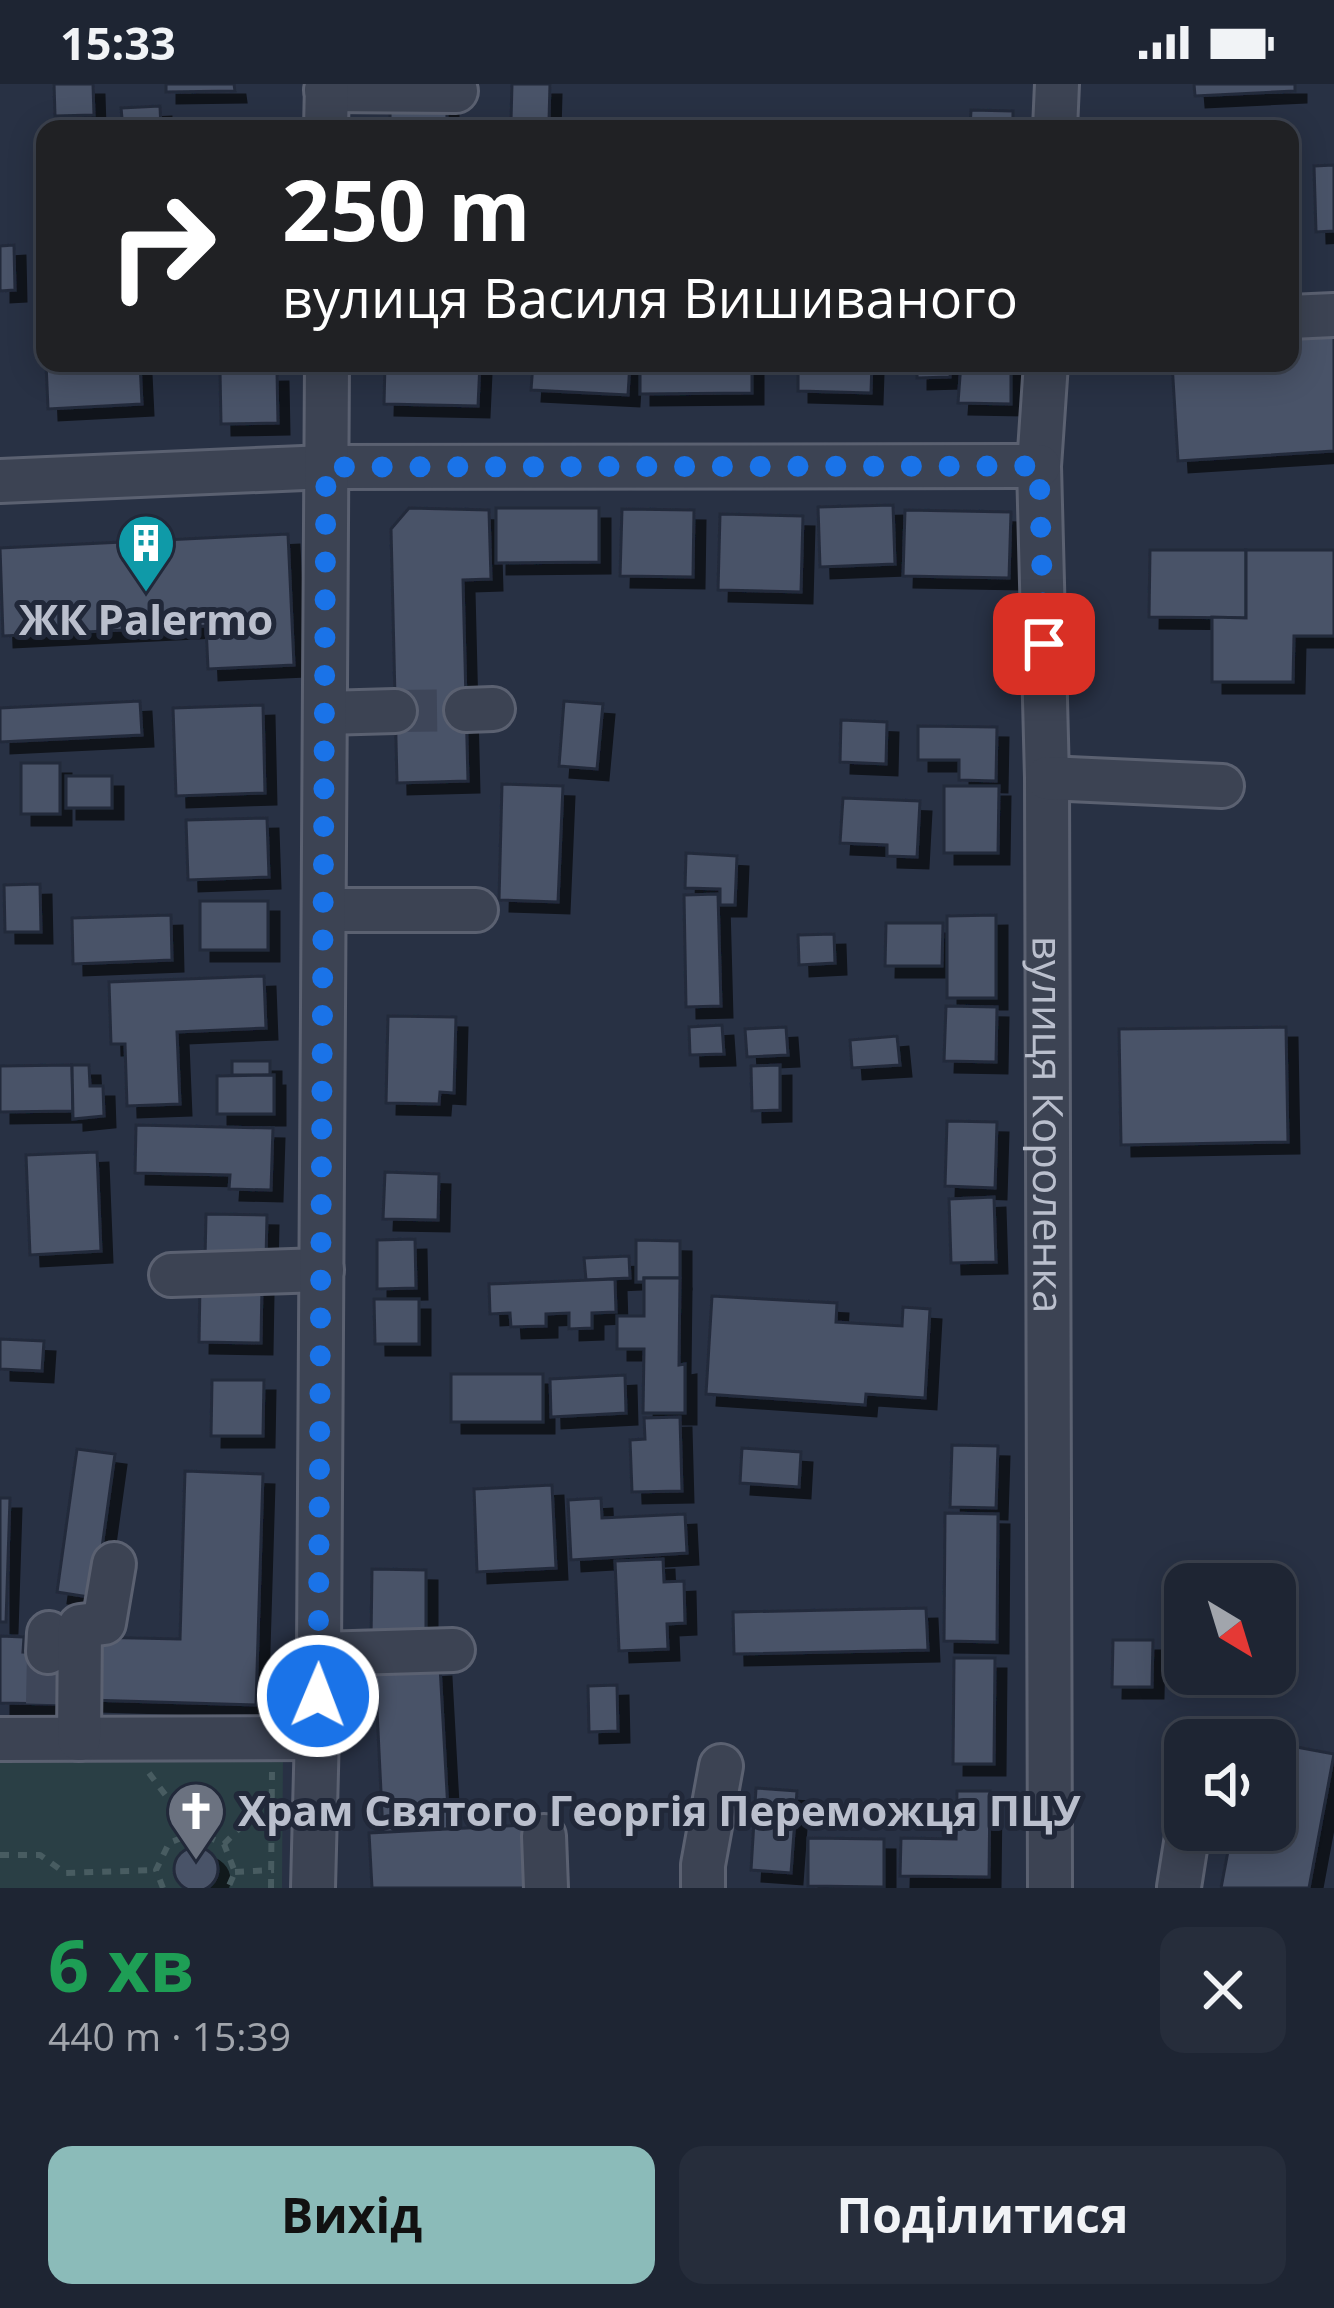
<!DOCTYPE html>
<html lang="uk">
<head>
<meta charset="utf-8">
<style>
  :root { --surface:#1e2533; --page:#262d3b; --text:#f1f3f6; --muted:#a1a5ac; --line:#3c424e; --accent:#8bbbb9 }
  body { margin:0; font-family:"Open Sans",sans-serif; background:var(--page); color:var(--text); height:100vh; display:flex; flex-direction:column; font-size:45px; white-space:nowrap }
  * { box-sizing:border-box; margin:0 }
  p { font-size:39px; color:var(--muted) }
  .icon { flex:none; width:66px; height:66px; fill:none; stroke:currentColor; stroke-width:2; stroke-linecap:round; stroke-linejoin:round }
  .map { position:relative; height:1804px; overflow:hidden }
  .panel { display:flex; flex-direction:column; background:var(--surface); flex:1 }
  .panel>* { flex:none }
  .hud { position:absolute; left:36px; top:36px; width:1263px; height:252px; border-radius:24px; box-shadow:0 6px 30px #0003,0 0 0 3px var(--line); background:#202124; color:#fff; overflow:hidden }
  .needle { width:78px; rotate:142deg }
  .fabs { position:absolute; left:1164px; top:1479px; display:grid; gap:24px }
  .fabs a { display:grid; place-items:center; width:132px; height:132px; border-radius:24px; background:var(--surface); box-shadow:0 6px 30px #0003,0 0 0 3px var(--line); font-size:60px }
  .pin { position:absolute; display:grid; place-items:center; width:102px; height:102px; color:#fff; margin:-51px; border-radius:24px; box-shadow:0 6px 18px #0006 }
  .me { position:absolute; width:132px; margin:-66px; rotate:1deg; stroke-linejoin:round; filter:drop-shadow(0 0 9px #0008) }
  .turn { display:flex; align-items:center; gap:42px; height:252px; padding:0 48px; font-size:54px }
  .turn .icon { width:156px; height:156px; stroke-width:2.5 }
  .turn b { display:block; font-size:84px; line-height:102px }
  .round { display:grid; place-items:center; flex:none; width:126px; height:126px; border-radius:24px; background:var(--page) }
  .overview { display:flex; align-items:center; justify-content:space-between; height:204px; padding:0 48px }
  h1 { font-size:72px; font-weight:700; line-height:90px; color:#1e9e55 }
  .primary-button { display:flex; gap:24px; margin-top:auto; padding:24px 48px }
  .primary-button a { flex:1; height:138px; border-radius:24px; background:var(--accent); color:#111; font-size:48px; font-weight:700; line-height:138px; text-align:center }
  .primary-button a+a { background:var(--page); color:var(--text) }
  .status { display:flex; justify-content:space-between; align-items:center; height:84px; padding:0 60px; background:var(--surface); direction:ltr }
  .status svg { height:33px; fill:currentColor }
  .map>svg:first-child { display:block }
  .green { fill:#2a3f45 }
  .building { fill:#4a5267; stroke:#232a3b; stroke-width:3; filter:url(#shadow) }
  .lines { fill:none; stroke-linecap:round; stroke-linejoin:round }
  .minor-tunnel { stroke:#3e4659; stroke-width:42; stroke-dasharray:42 21; stroke-linecap:butt }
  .minor-casing { stroke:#5b6171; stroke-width:48 }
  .path { stroke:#485c61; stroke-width:6; stroke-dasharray:9 9; stroke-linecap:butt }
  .minor { stroke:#3c4353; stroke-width:42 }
  .route { stroke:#1a73e8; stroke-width:21; stroke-dasharray:0 37.8 }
  .labels { text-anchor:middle; stroke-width:10; stroke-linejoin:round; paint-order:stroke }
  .poi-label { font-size:42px; font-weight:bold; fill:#babfcd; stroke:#212839 }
  .street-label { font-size:42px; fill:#babfcd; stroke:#212839 }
</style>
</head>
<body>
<div class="status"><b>15:33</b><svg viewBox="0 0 49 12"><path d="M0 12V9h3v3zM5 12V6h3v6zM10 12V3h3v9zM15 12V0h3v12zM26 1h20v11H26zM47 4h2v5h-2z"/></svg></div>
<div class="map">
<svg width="1334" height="1804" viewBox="0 0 1334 1804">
  <defs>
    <filter id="shadow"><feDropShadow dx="11" dy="11" stdDeviation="0" flood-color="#0009"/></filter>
  </defs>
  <rect width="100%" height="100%" fill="#283144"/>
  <path class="green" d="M0,1668L283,1669L282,1804H0Z"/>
  <g class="building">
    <path d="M54,0H93L94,31L55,32Z"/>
    <path d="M166,0H234L235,7L166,8Z"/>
    <path d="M512,0H550L549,37L511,36Z"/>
    <path d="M1194,0H1295V7L1195,12Z"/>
    <path d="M447,11V45H390V12Z"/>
    <path d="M160,22L161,45H123L121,24Z"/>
    <path d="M971,26L1013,27V45H970Z"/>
    <path d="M1334,81V147L1316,148L1314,82Z"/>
    <path d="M14,161L15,206L0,207V162Z"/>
    <path d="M1334,249V367L1178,377L1172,279H1290V252Z"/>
    <path d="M46,279H140L142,320L48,325Z"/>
    <path d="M385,279H480L478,322L384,320Z"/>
    <path d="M533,279H630L628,311L531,306Z"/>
    <path d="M640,279H752V309L640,310Z"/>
    <path d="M798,279H872L871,309L798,307Z"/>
    <path d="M917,279H951L950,293L917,294Z"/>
    <path d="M961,279H1011V320L958,319Z"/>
    <path d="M277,287L278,339L221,340L220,288Z"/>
    <path d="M893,421L895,480L820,483L818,423Z"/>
    <path d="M409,424L489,426L491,495L463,496L468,697L397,699L391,445Z"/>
    <path d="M496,424H599V478L496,479Z"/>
    <path d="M622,425L694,426L693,493L620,492Z"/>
    <path d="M905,426L1011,428L1009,494L903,492Z"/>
    <path d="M720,430L803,432L801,508L718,506Z"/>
    <path d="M288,450L294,581L208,585L206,542L3,552L0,464Z"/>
    <path d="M1150,466H1246V534L1149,533Z"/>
    <path d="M1246,466H1334V552H1294L1293,598H1212V533L1246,534Z"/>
    <path d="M140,617L142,651L0,658V624Z"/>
    <path d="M564,617L603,620L597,685L559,682Z"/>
    <path d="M263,621L265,709L176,712L173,624Z"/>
    <path d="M841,636L887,638L886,680L840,678Z"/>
    <path d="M918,642L997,643L996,697L959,696V676H918Z"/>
    <rect x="21" y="679" width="39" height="51"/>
    <rect x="66" y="692" width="46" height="32"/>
    <path d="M502,700L563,702L558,818L499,816Z"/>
    <path d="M944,702H999L998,769H944Z"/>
    <path d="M843,714L920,717L917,773L887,772V761L840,759Z"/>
    <path d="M267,734L269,793L188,796L186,736Z"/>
    <path d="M686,769L737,772L735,821H720V805L685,804Z"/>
    <path d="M40,800L41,848H5L4,801Z"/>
    <path d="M718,810L721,922L686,923L684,811Z"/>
    <rect x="200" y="817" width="68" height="49"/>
    <path d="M171,831L172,876L73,880L72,834Z"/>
    <path d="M996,831V914H947V832Z"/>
    <path d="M886,839H943L942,882H885Z"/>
    <path d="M834,850L835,879L799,881L798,851Z"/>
    <path d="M264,892L266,944L177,948L180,1020L127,1022L125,960H111L109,898Z"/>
    <path d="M946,922L997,923L996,978L944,977Z"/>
    <path d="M388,932L456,933L454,1009L440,1008L439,1020L386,1019Z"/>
    <path d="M722,941L724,970L690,971L689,943Z"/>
    <path d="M786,943L788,971L747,973L745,945Z"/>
    <path d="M1286,943L1288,1058L1121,1061L1119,945Z"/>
    <path d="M897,952L900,981L852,984L850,956Z"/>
    <rect x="232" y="977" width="38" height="14"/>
    <path d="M72,981L73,1027L0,1028V982Z"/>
    <path d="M72,981H89L90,1002H103L104,1032L73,1035Z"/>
    <path d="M780,981V1026L752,1027L751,982Z"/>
    <path d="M274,991V1030H217V992Z"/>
    <path d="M947,1037L997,1038L995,1104L945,1102Z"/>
    <path d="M136,1041L273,1044L271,1106L229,1105L230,1091L135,1089Z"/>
    <path d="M97,1068L101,1167L30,1171L26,1071Z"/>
    <path d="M385,1088L439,1090L438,1136L383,1135Z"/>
    <path d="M994,1113L996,1178L951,1179L949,1115Z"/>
    <path d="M206,1130L267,1131L266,1176L205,1174Z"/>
    <path d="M415,1155L416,1204L377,1205V1156Z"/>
    <path d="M636,1156L680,1157V1194H644V1198H636Z"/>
    <path d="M629,1172L630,1194L586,1196L584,1174Z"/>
    <path d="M644,1194H680L679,1281L685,1280V1329H643L644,1265H617V1232H644Z"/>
    <path d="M615,1195L616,1228L592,1229V1244L569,1245V1229L546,1230V1242L511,1243L510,1229L490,1230L489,1200Z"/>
    <path d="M200,1199L262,1200L261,1259L199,1258Z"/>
    <path d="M712,1212L837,1219L836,1238L902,1242L903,1223L930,1225L925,1314L866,1310L865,1321L706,1310Z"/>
    <path d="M374,1215H419V1260H375Z"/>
    <path d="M0,1255L44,1257L42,1287L0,1285Z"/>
    <rect x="451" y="1290" width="92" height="48"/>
    <path d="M625,1291L626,1329L551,1333L550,1295Z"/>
    <path d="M212,1296H264L263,1352H211Z"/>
    <path d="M680,1333L682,1407L632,1408L630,1356L645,1355L644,1334Z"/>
    <path d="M952,1361L998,1362L996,1424L950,1423Z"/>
    <path d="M742,1364L801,1368L799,1403L740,1399Z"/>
    <path d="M77,1365L115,1370L95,1514L57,1508Z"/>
    <path d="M185,1387L263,1390L256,1621L88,1616L90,1553L180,1555Z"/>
    <path d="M552,1401L556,1484L477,1488L474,1405Z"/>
    <path d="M0,1414H10L6,1538H0Z"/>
    <path d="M601,1414L602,1434L685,1430L687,1469L571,1476L568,1416Z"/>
    <path d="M945,1429L998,1430L997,1558L944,1557Z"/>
    <path d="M663,1475L664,1498L684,1497L685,1539L667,1540L668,1565L619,1567L615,1477Z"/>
    <path d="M372,1485L426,1486V1555L371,1554Z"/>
    <path d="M926,1524L928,1566L734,1570L733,1528Z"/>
    <path d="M0,1552L24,1553L23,1568L55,1569L54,1620L0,1619Z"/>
    <path d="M1113,1556H1153L1152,1603H1112Z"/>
    <path d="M954,1574H995L994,1680H953Z"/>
    <path d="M440,1582L449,1745L383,1749L375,1586Z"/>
    <path d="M617,1601L618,1647L589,1648L588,1602Z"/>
    <path d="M1275,1659L1334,1670L1309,1804H1221L1232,1746H1275Z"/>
    <path d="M756,1704L797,1707L791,1789L751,1786Z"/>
    <path d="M957,1707H990L989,1793L900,1792L901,1754L956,1755Z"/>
    <path d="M525,1741L529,1804H372L369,1749Z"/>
    <path d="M808,1754L884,1755V1803L808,1802Z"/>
    <circle cx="196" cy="1785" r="22"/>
  </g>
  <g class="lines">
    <g class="minor-tunnel">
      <path d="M395,627L466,626"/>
      <path d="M47,1620L48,1568"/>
    </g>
    <defs>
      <g id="minor">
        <path d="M326,6L456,7"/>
        <path d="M326,45L327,0"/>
        <path d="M1055,45L1057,0"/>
        <path d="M1290,233L1334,231"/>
        <path id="s1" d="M1046,279L1039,382L1047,694L1050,1804"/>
        <path d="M0,397L327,383L1039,382"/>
        <path d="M466,626L493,625"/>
        <path d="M325,629L395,627"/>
        <path d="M1047,694L1222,702"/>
        <path d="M324,826H476"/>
        <path d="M171,1191L322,1186"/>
        <path d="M48,1568L49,1549"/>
        <path d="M319,1570L453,1566"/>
        <path d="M0,1655L317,1654"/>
        <path d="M79,1655L80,1542L104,1539L114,1480"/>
        <path d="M544,1752L546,1804"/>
        <path d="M1179,1803L1188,1746"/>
        <path d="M313,1804L319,1570L327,279"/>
        <path d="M703,1804V1781L721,1682"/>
      </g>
    </defs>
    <use href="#minor" class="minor-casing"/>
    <g class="path">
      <path d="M149,1689L193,1748"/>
      <path d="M224,1760L273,1710"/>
      <path d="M0,1771H40L65,1789L156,1786"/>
      <path d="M235,1788L274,1786"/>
      <path d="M163,1804L156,1786L169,1759L196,1748L224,1760L235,1788L228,1804"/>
      <path d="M271,1804L272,1688"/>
    </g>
    <use href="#minor" class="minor"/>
  </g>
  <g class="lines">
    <path class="route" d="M318,1612L326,383L1039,382L1044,560"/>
  </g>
  <defs>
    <symbol id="building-pin" viewBox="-11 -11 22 30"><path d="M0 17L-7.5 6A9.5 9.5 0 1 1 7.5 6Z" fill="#0f9aa8" stroke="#212839"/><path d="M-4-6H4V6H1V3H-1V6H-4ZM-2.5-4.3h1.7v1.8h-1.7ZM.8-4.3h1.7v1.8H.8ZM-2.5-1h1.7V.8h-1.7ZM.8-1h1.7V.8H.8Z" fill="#fff"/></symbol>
    <symbol id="church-pin" viewBox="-11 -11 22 30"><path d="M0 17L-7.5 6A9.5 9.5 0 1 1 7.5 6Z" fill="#6b7280" stroke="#212839"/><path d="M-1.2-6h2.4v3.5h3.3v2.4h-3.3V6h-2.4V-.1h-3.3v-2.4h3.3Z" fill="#fff"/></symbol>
  </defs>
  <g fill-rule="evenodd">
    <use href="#building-pin" x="113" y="426" width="66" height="90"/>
    <use href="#church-pin" x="163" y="1694" width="66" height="90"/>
  </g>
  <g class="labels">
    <g class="poi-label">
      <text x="146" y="551">ЖК Palermo</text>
      <text x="238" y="1742" text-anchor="start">Храм Святого Георгія Переможця ПЦУ</text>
    </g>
    <g class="street-label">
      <text dy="15" stroke="none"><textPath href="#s1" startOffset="762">вулиця Короленка</textPath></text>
    </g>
  </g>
</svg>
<div class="fabs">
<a><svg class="needle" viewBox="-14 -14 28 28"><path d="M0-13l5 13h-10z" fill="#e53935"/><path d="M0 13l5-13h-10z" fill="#a1a5ac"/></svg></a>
<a><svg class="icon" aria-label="sound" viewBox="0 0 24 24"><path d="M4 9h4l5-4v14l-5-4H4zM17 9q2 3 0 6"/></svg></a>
</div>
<div class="pin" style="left:1044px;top:560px;background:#d93025"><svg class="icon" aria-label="arrive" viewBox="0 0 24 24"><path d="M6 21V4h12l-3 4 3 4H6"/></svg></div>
<svg class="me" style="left:318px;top:1612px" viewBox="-20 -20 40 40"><circle r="17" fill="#1a73e8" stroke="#fff" stroke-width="3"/><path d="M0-11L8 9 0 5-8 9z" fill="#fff"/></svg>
<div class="hud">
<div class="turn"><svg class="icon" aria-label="right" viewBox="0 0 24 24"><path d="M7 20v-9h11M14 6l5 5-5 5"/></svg><div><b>250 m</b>вулиця Василя Вишиваного</div></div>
</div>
</div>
<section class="panel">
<div class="overview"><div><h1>6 хв</h1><p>440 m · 15:39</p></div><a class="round"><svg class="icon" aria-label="close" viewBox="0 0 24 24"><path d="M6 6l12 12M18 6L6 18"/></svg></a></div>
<div class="primary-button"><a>Вихід</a><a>Поділитися</a></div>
</section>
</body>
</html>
